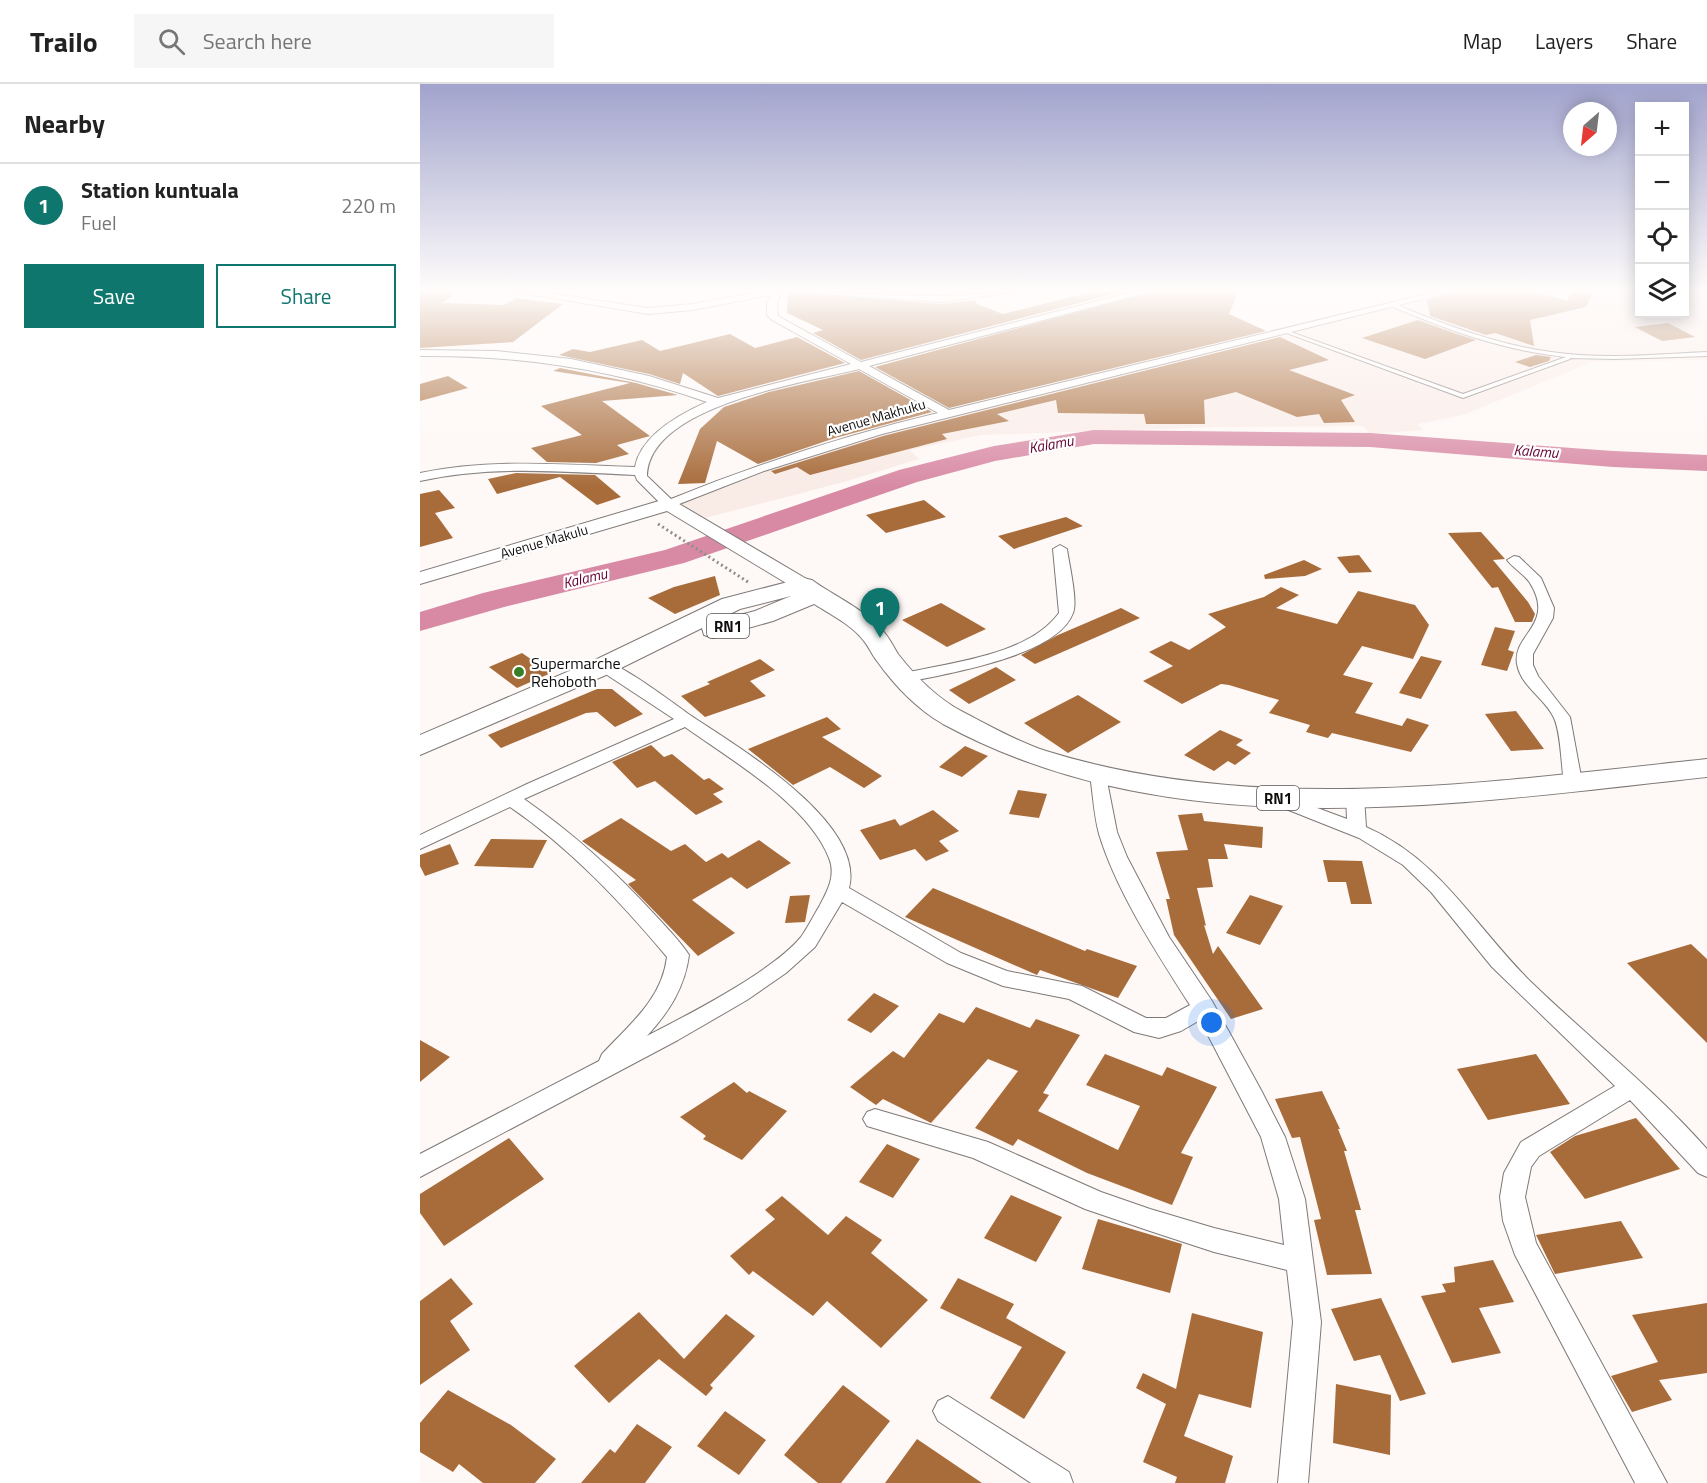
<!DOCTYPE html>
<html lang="en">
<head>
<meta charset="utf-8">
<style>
	body { margin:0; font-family:"Titillium Web",sans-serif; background:#f6f6f6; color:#222 }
	.controls { position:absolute; right:18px; top:18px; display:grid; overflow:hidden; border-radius:0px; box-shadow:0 3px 15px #0003 }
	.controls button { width:54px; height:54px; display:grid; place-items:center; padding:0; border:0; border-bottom:2px solid #e0e0e0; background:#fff; color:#222; font:30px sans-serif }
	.compass { position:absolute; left:1143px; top:18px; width:54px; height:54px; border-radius:50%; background:#fff; box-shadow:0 3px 15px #0003; rotate:208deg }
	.you { position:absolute; left:792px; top:939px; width:21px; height:21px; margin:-15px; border:4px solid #fff; border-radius:50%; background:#1a73e8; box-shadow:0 0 0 9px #1a73e833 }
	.badge { display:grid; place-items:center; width:39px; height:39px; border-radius:50%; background:#0f766e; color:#fff; font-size:20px; font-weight:700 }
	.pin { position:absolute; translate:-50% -50px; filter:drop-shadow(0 2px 3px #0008) }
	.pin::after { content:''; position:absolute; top:32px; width:21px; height:18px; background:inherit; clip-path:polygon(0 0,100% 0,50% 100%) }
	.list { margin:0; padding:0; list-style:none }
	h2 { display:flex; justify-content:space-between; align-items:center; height:78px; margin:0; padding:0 24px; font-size:26px }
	h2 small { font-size:20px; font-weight:400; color:#767676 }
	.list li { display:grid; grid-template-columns:39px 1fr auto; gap:18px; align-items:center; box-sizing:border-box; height:84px; padding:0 24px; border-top:2px solid #e0e0e0 }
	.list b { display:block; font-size:22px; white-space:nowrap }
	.list p { margin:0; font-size:20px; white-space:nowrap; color:#767676 }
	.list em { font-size:20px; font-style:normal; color:#767676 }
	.actions { display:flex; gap:12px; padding:18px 24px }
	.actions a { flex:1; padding:14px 0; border:2px solid #0f766e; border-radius:0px; text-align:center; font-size:21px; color:#0f766e }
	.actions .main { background:#0f766e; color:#fff }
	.icon { flex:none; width:33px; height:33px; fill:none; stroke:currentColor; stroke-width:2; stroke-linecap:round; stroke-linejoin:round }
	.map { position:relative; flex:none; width:1287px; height:1399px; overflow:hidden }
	header { display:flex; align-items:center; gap:36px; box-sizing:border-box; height:84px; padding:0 30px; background:#fff; border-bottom:2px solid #e0e0e0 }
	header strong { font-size:28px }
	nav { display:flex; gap:33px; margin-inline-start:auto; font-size:21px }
	.search { width:420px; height:54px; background:#f6f6f6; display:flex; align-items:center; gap:15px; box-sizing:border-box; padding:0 21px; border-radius:0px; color:#767676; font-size:22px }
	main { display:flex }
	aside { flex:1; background:#fff }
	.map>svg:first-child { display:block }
</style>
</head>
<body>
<header>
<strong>Trailo</strong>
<div class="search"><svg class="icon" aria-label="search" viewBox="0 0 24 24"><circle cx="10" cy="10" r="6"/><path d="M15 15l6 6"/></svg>Search here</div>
<nav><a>Map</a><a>Layers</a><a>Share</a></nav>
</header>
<main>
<aside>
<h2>Nearby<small></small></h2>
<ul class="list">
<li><span class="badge">1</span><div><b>Station kuntuala</b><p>Fuel</p></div><em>220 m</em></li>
</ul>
<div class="actions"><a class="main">Save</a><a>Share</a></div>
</aside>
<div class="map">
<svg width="1287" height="1399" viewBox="0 0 1287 1399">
	<rect width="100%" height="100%" fill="#fef8f6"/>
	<path fill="#f9ebe6" d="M1028,208H1219L1220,230H1264L1265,208H1287V276L1173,278L1043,331L998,340L1003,346L950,350L943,342L799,343L561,351L490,366L499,375L424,398L281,435L252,417L442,353Z"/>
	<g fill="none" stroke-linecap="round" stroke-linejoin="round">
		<path fill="#d88aa4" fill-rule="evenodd" d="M674,346L950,349L1193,367L1287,371V387L1193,383L950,363L674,360L575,377L497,398L264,479L84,523L0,547V528L63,509L245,466L479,386L574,362Z"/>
	</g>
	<path fill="#a86c3b" d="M0,208H37L22,219L84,221L96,214L143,220L93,258L0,264Z
		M368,208L522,220L555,216L557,220L583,230L671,208H701L441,276L393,249L403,246L367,229Z
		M731,208H818L809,230L846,247L529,324L455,283Z
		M1033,208H1114L1147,217L1152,208H1173L1166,223L1110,236L1114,262L1075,249L1066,251L1010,232L1007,216Z
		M998,236L1034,249L1056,256L1005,275L942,254Z
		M1248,239L1275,253L1242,257L1215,243Z
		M310,250L335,264L377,253L425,279L298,312L263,289L260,300L229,290L139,271L153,265L170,268L222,256L240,267Z
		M860,253L909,276L869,286L935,311L921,316L935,338L904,339L899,330L877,333L816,308L784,316L785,340H726L724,330L638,329L636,316L577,330L589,337L522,350L527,355L390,391L377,383L355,390L351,387L463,352Z
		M1116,271L1131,273L1129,277L1110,283L1095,278Z
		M140,284L216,299L258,311L182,317L230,352L197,361L209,370L176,379L127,378L111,364L162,351L121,322L210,299L133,287Z
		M439,287L512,328L415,354L338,380L297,357L285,399L258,400L280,345L304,323L349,308Z
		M28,292L48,304L0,317V300Z
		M96,389L175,391L201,413L177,421L140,393L77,410L68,395Z
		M19,406L35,424L15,429L33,454L0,463V410Z
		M504,416L526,433L466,449L446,431Z
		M646,433L663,442L594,465L578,452Z
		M1061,448L1085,475L1073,476L1108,518L1115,530L1112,538H1095L1078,503L1072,504L1028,449Z
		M939,471L952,488L929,489L917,473Z
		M884,476L902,485L885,492L845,495L844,491Z
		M295,492L300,511L255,530L228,514L254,503Z
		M861,503L879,511L856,524L917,540L938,507L995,521L1009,541L993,575L942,562L923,591L953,599L935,629L982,642L987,634L1009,641L991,668L912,649L908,654L886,648L890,641L849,629L859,616L809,601L801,600L762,620L723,597L753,582L729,568L751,557L769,566L806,543L788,530L844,513Z
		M521,519L566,545L527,563L482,536Z
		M701,524L720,534L615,580L601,571L638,551Z
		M1075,543L1095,547L1088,566L1094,568L1087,587L1061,581Z
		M102,569L131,589L97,604L69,583Z
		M1001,572L1022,577L1001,615L979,609Z
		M340,575L355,586L330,597L346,612L285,633L261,612L290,600L287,598Z
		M576,583L596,596L549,620L529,606Z
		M177,605H192L223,630L195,643L177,628L166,629L81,664L68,651Z
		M658,611L701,638L648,669L604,639Z
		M1096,627L1124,665L1091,667L1065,630Z
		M407,633L421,645L402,653L462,692L444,704L410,683L373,701L328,665Z
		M800,646L823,656L816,661L831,669L815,681L808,677L794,687L764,671Z
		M231,661L244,673L252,670L284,696L289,694L304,705L293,710L303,718L276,731L235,697L217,704L192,678Z
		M545,662L568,672L542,693L519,683Z
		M598,706L627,710L619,734L589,730Z
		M513,726L539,747L519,757L529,767L506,777L495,765L460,776L440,746L475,735L480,742Z
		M782,729L784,737L843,743L842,764L804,760L808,775H788L793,803L777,804L786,842L784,841L793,870L798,862L843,925L811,935L754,851L746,815H750L736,768L768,766L758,731Z
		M201,734L251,767L265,760L286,778L302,769L308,774L339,756L371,779L327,805L311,793L272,816L315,849L278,872L208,800L216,796L162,757Z
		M71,755L127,756L113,784L54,782Z
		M30,760L39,780L5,792L0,782V771Z
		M903,776L942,777L952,820H931L926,798H908Z
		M513,804L665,867L667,865L717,882L698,914L620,886L617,891L485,833Z
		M390,811L385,838L365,839L370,812Z
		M830,811L863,822L840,861L806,849Z
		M1271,860L1287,875V959L1207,879Z
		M454,909L479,922L451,949L427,936Z
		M556,923L610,944L616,935L660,951L623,1009L629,1011L618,1027L698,1066L720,1022L666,1001L685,970L742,992L747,983L797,1003L761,1069L773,1073L752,1121L667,1089L598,1055L593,1062L555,1044L598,987L568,975L511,1039L463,1015L456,1021L430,1003L473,967L484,974L519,929L544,939Z
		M0,956L30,973L0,998Z
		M1116,970L1150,1020L1068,1036L1037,985Z
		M314,998L327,1009L329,1007L367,1027L322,1076L283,1055L286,1052L260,1033Z
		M902,1007L920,1045H918L927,1067H924L941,1126H935L952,1190L907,1191L894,1136L901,1135L880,1053L872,1054L855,1015Z
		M1216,1034L1260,1085L1165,1115L1130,1068L1155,1052Z
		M89,1054L124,1095L24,1162L0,1129V1110Z
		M467,1060L500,1075L473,1114L439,1098Z
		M591,1111L642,1133L616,1178L564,1154Z
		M362,1112L408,1151L426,1132L462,1156L451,1169L508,1216L461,1264L407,1217L393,1232L333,1187L329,1191L310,1172L355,1135L345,1126Z
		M678,1135L762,1160L750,1209L662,1185Z
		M1201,1137L1223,1174L1135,1190L1116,1151Z
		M1073,1176L1094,1218L1059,1224L1081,1269L1032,1279L1001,1212L1026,1208L1022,1200L1035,1198L1034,1183Z
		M31,1194L53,1220L30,1237L50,1266L0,1301V1217Z
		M538,1194L594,1220L586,1234L646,1268L604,1335L570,1314L602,1263L520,1224Z
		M961,1214L990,1276L1006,1310L980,1317L960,1271L934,1277L911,1225Z
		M1287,1219V1289L1239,1296L1252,1316L1212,1328L1191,1292L1238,1278L1212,1231Z
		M219,1228L264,1275L306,1230L335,1252L290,1301L293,1304L286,1312L239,1275L189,1319L154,1282Z
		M772,1229L843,1248L831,1324L779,1310L764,1352L813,1372L805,1399H755L757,1393L723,1378L746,1320L716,1304L723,1289L756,1305Z
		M916,1300L971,1311L970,1371L913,1359Z
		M423,1301L470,1337L421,1399H398L364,1371Z
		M28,1306L91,1341L136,1375L115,1399H63L39,1380L33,1388L0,1368V1339Z
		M305,1327L346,1356L319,1391L277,1362Z
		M217,1340L252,1363L225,1399H161L190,1365L195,1369Z
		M497,1355L562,1399H465Z"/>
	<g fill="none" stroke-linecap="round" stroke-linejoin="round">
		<defs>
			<path id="service" d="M971,220H975C1034,245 1095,267 1159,271C1202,274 1244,270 1287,268V272L1195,275L1150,274V275L1043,314L864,248L868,247L1043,310L1146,273C1085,267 1027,246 971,222Z"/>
			<path id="minor" d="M96,208H122L228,224L273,220L337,208H362L357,218L358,232L441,278L712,208H729L449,282L529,326L1014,208H1031L462,350L344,387L249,424L244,423L217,396L215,391C142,388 72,381 0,397V389C72,374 143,381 215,383C221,351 260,330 287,318C193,285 99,271 0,272V266L76,267L151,275L229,292L298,314L431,280L352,236L347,231V218L351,211L273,226L228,230ZM439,285L518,329C426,351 338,380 251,415L227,392C229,321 384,299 439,285Z
				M374,208L522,212L593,208L522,218Z
				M640,461L647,465C649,480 658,517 653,529C637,573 524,590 483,599L477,597L475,594L477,591C527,578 607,573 639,529L633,465Z
				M1094,472L1099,473L1121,494L1134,524L1133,534L1113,570V581L1118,592L1150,633L1162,698L1159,702H1147L1144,698C1141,680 1141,649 1134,634C1125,614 1101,603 1097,580C1092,550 1136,541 1110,499C1104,490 1093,484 1087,476Z
				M184,577C206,583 249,616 270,631C316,662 446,738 429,804L541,869L587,887L662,902L726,934H746L770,921C737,869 697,809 679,750C674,732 673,710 670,691L679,686L685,687L697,748L707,773L749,853L792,917L841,1006L865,1053L885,1115L901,1238L888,1399H858L873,1238L867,1186L794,1168L730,1147L665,1125L553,1074L447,1042L443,1035L447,1028L455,1025L568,1058L681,1108L730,1125L794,1144L864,1161L859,1115L841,1053L780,936L761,947L739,954L714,948L649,915L583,902L527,879L422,818L395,863L366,889L327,916L258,956L0,1093V1070L179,977L182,970C210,940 242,915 247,873C200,817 150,764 90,723L0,765V751L107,700L254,635L178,585L176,582L178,579ZM265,643C311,676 388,720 409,774C416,791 408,806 400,821C394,831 388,843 381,853C352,888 269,930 227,952C249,928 265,903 269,871C260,857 247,844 236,832C196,788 153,749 104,715Z
				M935,707L944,713L946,743C1021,776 1055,843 1111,898C1169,954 1233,1004 1287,1065V1093L1278,1089L1210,1016L1119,1072L1111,1083L1105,1113L1116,1159L1247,1399H1215L1095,1171L1083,1137L1080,1113L1084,1089L1101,1058L1195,1002L1072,883L1011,808L983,781L939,754L851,719L848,715L857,709L927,735L926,713Z
				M528,1312L649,1388L653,1399H611L518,1337L513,1327L518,1317Z"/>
			<path id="secondary" d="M249,414L390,497L393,501L390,505H376L247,427L0,500V488Z"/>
			<path id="trunk" d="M383,494L392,496C414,512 444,525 462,546C469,553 473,562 478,570C495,592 518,615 543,628C568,641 598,658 626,667C839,733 1069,698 1287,675V693C1036,720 755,766 523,640C497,625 474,601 457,577C452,571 449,563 444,557C432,541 410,530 394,520L353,537L293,554L284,551L282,544L193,588L0,671V651L175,576L302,515ZM371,512L335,527L294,538L320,525Z"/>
		</defs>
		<use href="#service" stroke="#7e7977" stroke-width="2"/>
		<use href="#minor" stroke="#7e7977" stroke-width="2"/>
		<use href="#secondary" stroke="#7e7977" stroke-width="2"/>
		<use href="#trunk" stroke="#7e7977" stroke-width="2"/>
		<path stroke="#928d8c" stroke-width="3" stroke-dasharray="2 3" stroke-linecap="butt" d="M238,440L328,498"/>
		<use href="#service" fill="#fff" fill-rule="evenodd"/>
		<use href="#minor" fill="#fff" fill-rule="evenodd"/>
		<use href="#secondary" fill="#fff" fill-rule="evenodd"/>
		<use href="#trunk" fill="#fff" fill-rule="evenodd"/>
	</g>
	<linearGradient id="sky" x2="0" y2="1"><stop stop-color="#a1a3cd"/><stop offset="0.51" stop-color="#fffcfb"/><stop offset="1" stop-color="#fffcfb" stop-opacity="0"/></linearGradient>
	<rect width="1287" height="404" fill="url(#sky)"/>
	<circle fill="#388026" stroke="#fff" stroke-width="2" cx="99" cy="588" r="6"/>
	<g text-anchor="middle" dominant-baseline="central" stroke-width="4.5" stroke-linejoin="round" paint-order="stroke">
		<g font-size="14" fill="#0f0d0c" stroke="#fff">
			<text transform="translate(456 333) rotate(-16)">Avenue Makhuku</text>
			<text transform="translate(124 457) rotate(-16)">Avenue Makulu</text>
		</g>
		<g font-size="15" font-style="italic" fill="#640334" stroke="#fff">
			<text transform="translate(631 360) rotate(-10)">Kalamu</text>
			<text transform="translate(1116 367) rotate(4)">Kalamu</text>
			<text transform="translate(165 494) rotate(-13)">Kalamu</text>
		</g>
		<g fill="#fff" stroke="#575655" stroke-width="1.5">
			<rect x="287" y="530" width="42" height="24" rx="4.5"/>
			<rect x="837" y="702" width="42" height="24" rx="4.5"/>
		</g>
		<g font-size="15" font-weight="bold" fill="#0f0d0c">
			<text x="308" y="542">RN1</text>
			<text x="858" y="714">RN1</text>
		</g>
		<g font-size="16" fill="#0f0d0c" stroke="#fff" text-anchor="start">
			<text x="111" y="579">Supermarche<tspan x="111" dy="18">Rehoboth</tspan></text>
		</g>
	</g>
</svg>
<div class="controls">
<button>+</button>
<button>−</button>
<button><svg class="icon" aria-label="locate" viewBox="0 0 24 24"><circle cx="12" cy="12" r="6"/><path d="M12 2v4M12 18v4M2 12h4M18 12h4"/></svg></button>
<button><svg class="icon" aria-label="layers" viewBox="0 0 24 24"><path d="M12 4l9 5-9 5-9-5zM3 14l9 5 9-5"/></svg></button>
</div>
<svg class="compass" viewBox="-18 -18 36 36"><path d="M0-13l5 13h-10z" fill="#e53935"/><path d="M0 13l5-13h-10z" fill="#767676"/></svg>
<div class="you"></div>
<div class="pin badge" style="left:460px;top:554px">1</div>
</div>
</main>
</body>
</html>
